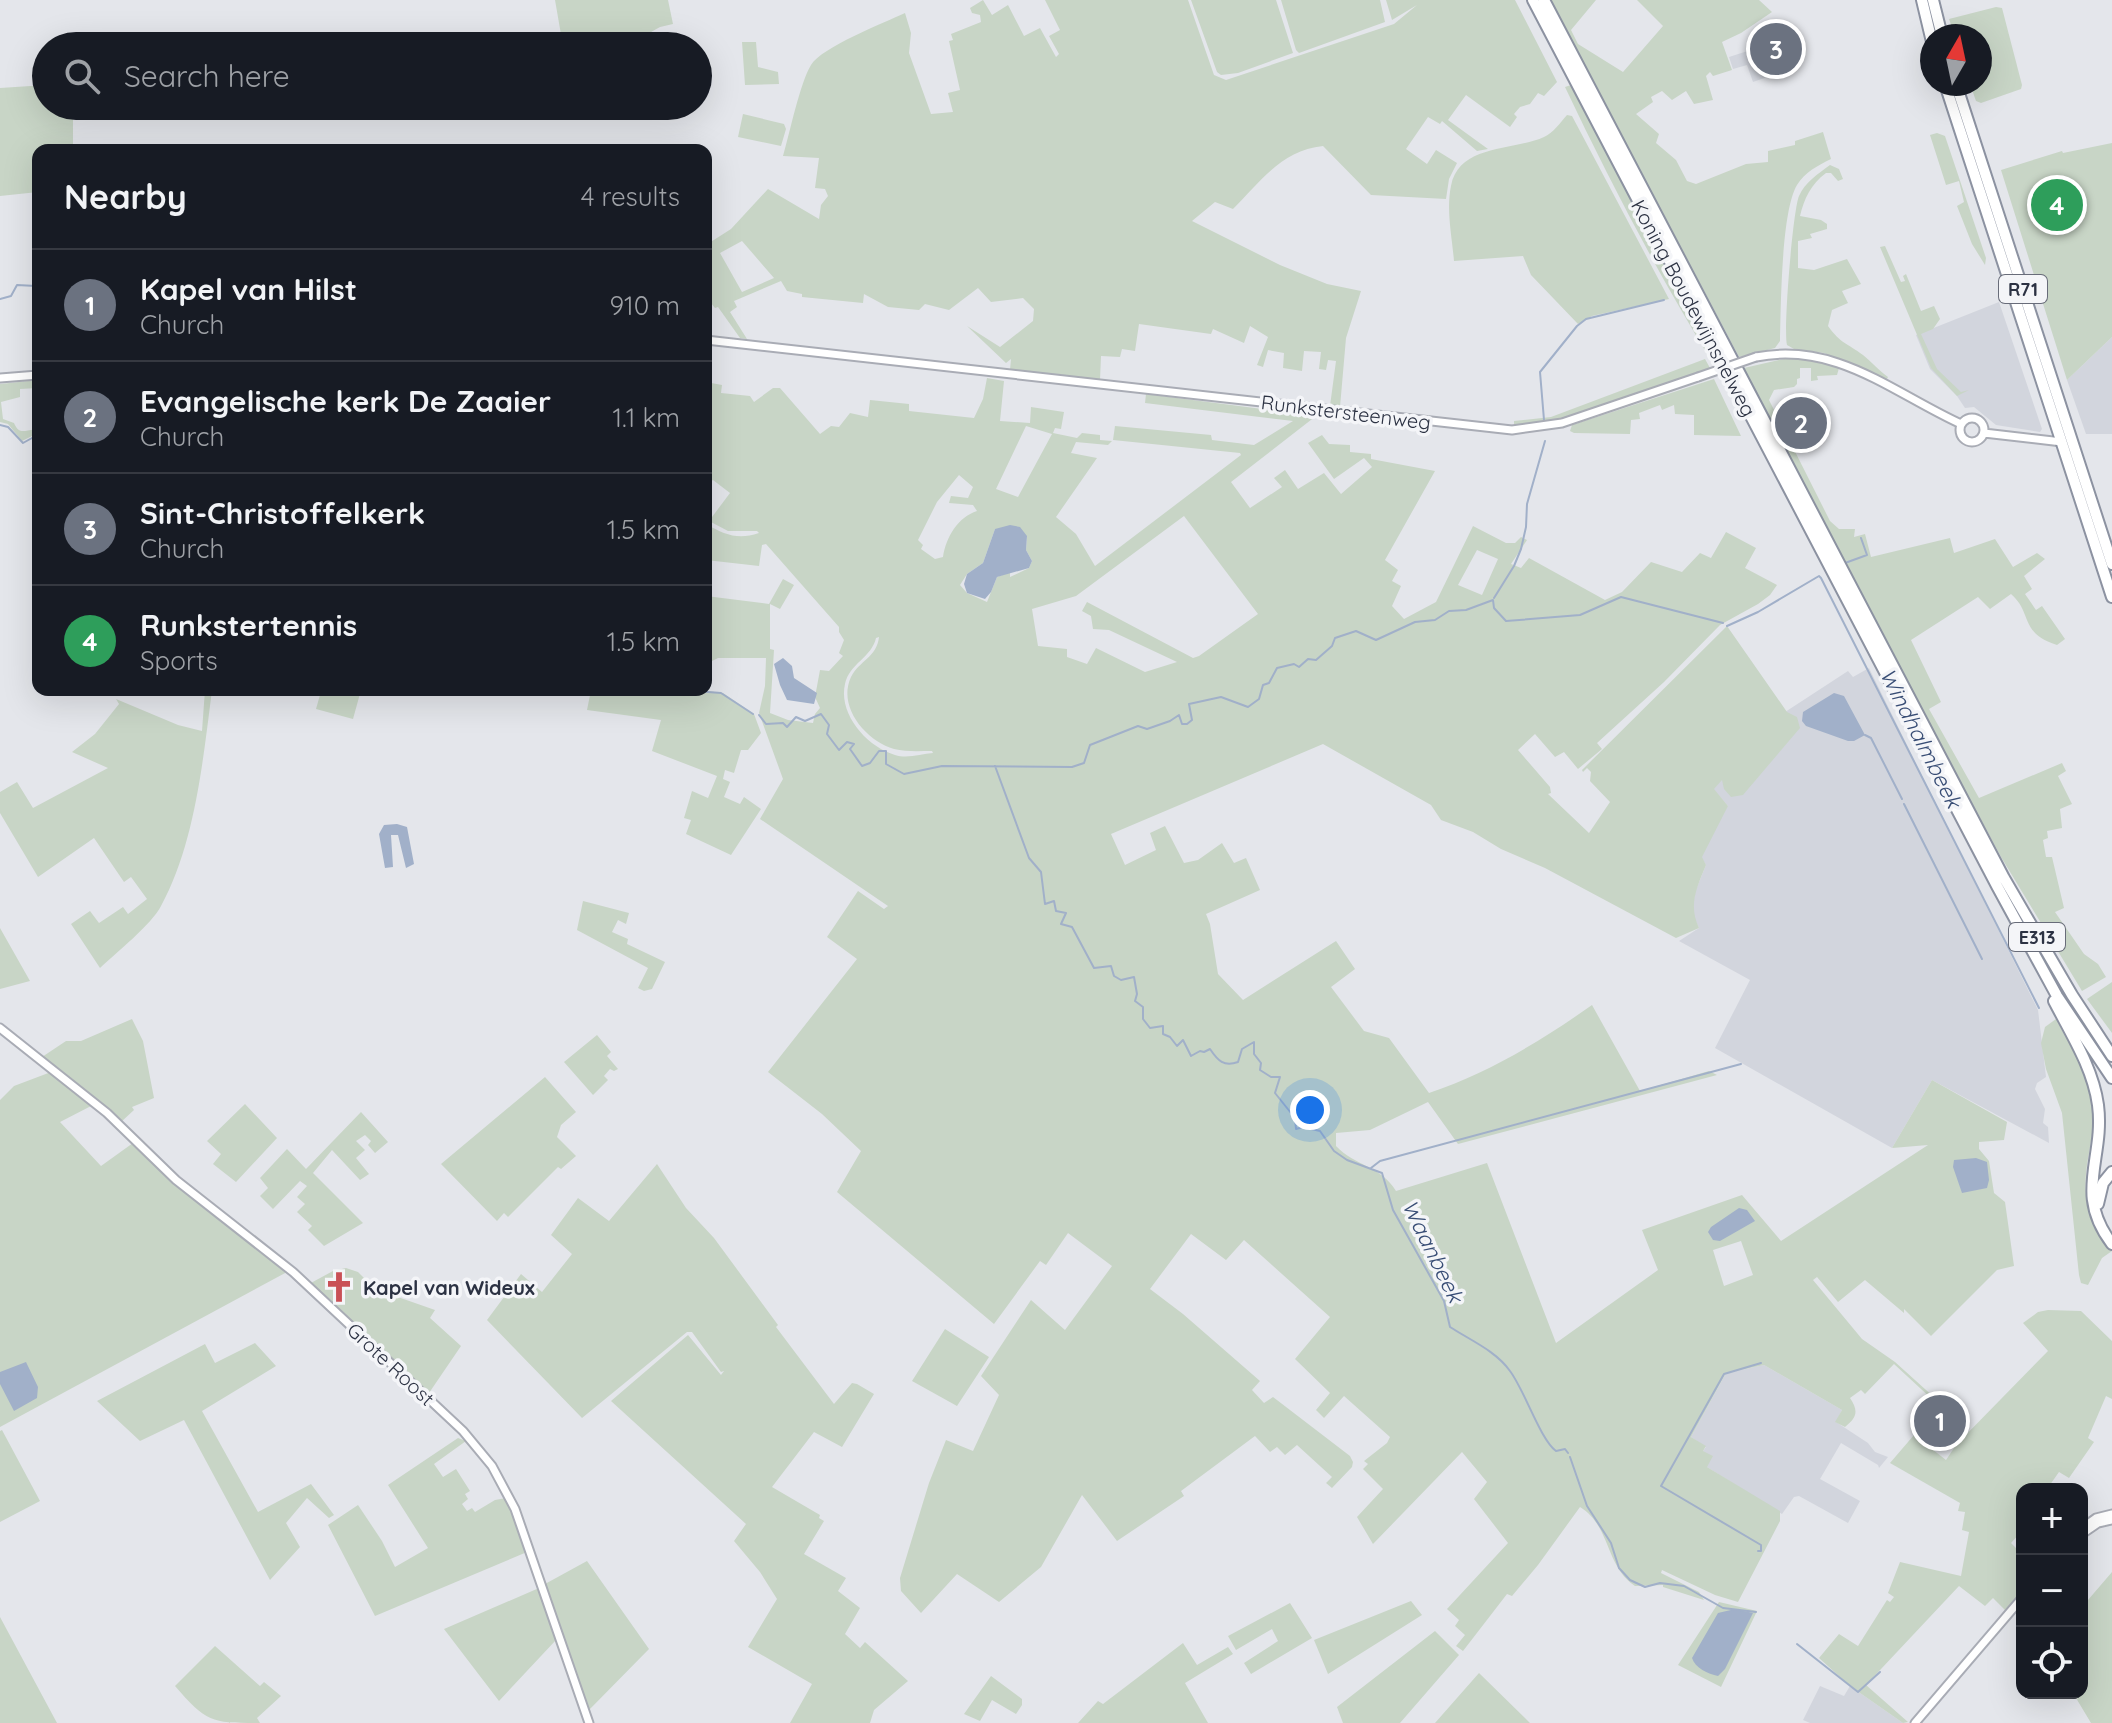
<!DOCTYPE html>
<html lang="en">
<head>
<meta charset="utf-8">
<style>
	body { margin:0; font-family:Quicksand,sans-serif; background:#20242c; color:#f1f3f6 }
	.controls { position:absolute; right:24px; bottom:24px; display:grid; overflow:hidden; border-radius:16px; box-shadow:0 8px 32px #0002 }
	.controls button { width:72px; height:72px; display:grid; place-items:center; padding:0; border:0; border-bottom:2px solid #363941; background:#171b24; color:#f1f3f6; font:40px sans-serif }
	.compass { position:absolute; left:1920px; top:24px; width:72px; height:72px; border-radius:50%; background:#171b24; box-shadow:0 8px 32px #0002; rotate:9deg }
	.you { position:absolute; left:1310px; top:1110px; width:28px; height:28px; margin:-20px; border:6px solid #fff; border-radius:50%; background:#1a73e8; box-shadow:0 0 0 12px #1a73e833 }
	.badge { display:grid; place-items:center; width:52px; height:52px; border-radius:50%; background:#d93025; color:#fff; font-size:26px; font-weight:700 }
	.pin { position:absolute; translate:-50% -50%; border:4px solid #fff; box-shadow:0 2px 8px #0006 }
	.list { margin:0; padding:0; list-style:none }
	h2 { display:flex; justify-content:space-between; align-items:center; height:104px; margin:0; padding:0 32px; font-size:34px }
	h2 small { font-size:26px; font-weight:400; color:#9ea1a6 }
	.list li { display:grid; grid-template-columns:52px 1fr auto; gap:24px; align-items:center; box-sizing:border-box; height:112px; padding:0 32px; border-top:2px solid #363941 }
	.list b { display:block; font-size:30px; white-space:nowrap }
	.list p { margin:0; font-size:26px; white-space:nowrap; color:#9ea1a6 }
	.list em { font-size:26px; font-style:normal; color:#9ea1a6 }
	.icon { flex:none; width:44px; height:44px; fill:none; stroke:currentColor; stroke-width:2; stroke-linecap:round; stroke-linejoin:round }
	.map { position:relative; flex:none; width:2112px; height:1723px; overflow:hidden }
	.search { position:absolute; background:#171b24; box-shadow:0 8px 32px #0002; left:32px; top:32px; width:680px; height:88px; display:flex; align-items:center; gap:20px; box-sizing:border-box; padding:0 28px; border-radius:44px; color:#9ea1a6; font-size:30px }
	.panel { position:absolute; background:#171b24; box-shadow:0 8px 32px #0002; left:32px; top:144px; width:680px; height:552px; border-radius:16px }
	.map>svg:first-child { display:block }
</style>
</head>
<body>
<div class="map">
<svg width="2112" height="1723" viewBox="0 0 2112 1723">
	<rect width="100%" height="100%" fill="#e4e6eb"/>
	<path fill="#d2d5dd" d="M1763,46L1773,75L1753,82L1747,65L1733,69L1729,57Z
		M1999,302L2042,429L2040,432L1996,425L1974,407L1965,408L1957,396L1930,369L1916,335Z
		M2112,337V434H2086L2067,380Z
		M1869,668L2038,1010L2046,1077L2037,1083L2035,1089L2045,1109L2043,1123L2048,1127L2049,1143L1932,1080L1892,1148L1715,1048L1750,980L1679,941L1699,928L1693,916V906L1695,892L1706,865L1684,829L1728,806L1713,789L1779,716L1848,671L1853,677Z
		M1764,1365L1842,1410L1836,1422L1868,1443L1875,1452L1888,1457L1879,1468L1878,1465L1841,1443L1820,1479L1860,1501L1848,1523L1799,1496L1794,1497L1782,1514L1707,1467L1703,1451L1706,1447L1691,1437L1726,1373Z
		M1820,1686L1844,1696L1850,1686L1903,1723H1810L1803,1720Z"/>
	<path fill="#c8d5c6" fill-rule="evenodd" d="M555,0H668L673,24L660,27L626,46H563Z
		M983,0L992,15L1008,5L1024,36L1040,28L1056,57L1059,54L1049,36L1060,30L1045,0H1188L1214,75L1226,80L1394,24L1417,5L1392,20L1386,0H1515L1557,82L1544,96L1538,93L1530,104L1520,107L1514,114L1517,117L1510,127L1466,95L1448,120L1488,149L1477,151L1442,121L1440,124L1428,117L1406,149L1427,164L1436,150L1457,163L1449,179L1446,199L1371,195L1323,146C1282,150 1260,182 1233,209L1215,202L1192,221L1280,265L1327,284L1361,291L1346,338L1340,407L1330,406L1336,361L1328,360L1326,370L1319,369L1321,352L1304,351L1302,371L1283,368L1284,353L1268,350L1263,367L1257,365L1268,337L1250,326L1244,343L1213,329L1211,334L1139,324L1135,351L1122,349L1120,357L1101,356L1100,380L1010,370L1011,359L1006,363L967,326L1000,347L1033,321L1034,309L1023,298L991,302L978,288L949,310L925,304L919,310L888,307L864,294L863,303L802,297V294L787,291L781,281L734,301L737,307L730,312L747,339L740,338L718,307L715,308L706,297V245L731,229L768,189L819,219L821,205L828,196L825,189L815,188L819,158L783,156C790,132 800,83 811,65C822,47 884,23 905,13L911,33L909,53L931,114L953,112L948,93L960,90L949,41L953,40L951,34L981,22L980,15L972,13L970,8ZM742,241L774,278L742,292L720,253Z
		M1191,0H1276L1293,53L1238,73L1221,75L1217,72Z
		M1281,0H1380L1385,22L1299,53L1296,50Z
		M1550,0H1596L1571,30L1578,44L1623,72L1663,26L1637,0H1759L1772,12L1741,33L1722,42L1732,70L1713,76L1710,72L1706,76L1713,100L1694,104L1686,91L1672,100L1662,91L1651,97L1653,102L1636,114L1659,134L1656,143L1676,160L1687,181L1696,184L1746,164L1768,162V151L1795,145V141L1823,132L1831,159C1817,166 1805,172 1797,185C1781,212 1781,307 1780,341L1775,348L1739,357Z
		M1996,7L2002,8L2022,85L2021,89L1981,103L1976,101L1970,84H1980V36H1955L1949,19Z
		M742,42H756L758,67L778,72L779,84L745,85Z
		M46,85V106H73V150H38V192L0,196V88Z
		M1571,85L1717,363L1714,365C1659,276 1610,182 1565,87Z
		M743,114L784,124L786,129L781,146L738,137Z
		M1567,115L1572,116L1669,299L1592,316L1578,324L1531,275L1523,256L1454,261C1452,237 1446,210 1451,186C1459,144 1513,151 1544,137C1553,133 1560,123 1567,115Z
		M1937,133L1945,136L1986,258L1985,265L1972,244L1957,206L1964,202L1959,181L1946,185L1930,135Z
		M2112,143V337L2067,380L2001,170L2062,151L2063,153Z
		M1830,165L1839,169L1843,179L1838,181L1831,173H1826C1811,184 1804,199 1800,216L1821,220L1827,224V229L1810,234L1812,238L1798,241V268L1814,270L1847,259L1861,284L1842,291L1848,303L1832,310L1828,326C1841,344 1847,343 1863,355C1872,362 1878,370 1888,377L1886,381L1824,353L1794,349L1787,345C1783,330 1793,210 1799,196C1805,182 1818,174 1830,165Z
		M1885,246L1901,282L1905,281L1903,276L1906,274L1921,311L1934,306L1940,319L1933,329L1921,334L1937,369L1961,392L1969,390L1957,396L1931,368L1880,247Z
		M1788,358L1823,362L1839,368L1837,375L1817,376L1818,380L1811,381V368H1800V378L1797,379V384L1794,387L1774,390L1769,400L1830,521L1839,529H1855L1854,537L1865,534L1871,557L1950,538L1954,553L1995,539L2013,567L2037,553L2045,559L2024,576L2032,589L2025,594L2036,610L2042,606L2065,639L2057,645C2019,633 2033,613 2011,594L1990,609L1978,597L1911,640L1941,702L1929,709L1979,798L2062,763L2066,771L2058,776L2072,804L2060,809L2062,828L2047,831L2048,838L2043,840L2046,857H2052L2064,908L2055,912L2084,954L2098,964L2106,977L2082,991L2001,857L1966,792L1744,368Z
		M1705,359L1710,368L1558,421L1514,426V421L1551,417Z
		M987,378L1004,381L1000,421L1030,423L1031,407L1064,412L1061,429L1055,428L1053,433L1077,438L1082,433L1100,435V440L1112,441L1108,445L1076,442L1071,453L1097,458L1056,517L1076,534L1095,566L1241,455L1240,453L1113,440L1115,426L1211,435L1212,440L1254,445L1293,421L1145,403L1146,394L1316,416L1231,482L1250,508L1282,487L1274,478L1285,470L1298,489L1324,473L1341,494L1372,467L1364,458L1334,479L1308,443L1322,435L1329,444L1350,445V452L1371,454V459L1435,471L1385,560L1398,570L1392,581L1401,586L1392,606L1404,619L1436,602L1473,526L1506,543H1515L1521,537L1527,540L1511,564L1521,568L1529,558L1605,600L1622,592L1651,562L1682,572L1700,553L1711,558L1726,532L1756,548L1745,568L1777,585L1770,595L1758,604L1720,625L1664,682L1597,743L1602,749L1578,769L1564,752L1555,757L1535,734L1518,750L1550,787L1551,793L1548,794L1589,833L1610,802L1590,781L1591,772L1587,768L1583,772L1582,770L1727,626L1787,712L1797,717L1800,728L1743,795L1731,797L1724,789L1722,780L1714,789L1728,806L1702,857L1706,865C1697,887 1688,905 1699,928L1676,938L1545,868L1501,849L1473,832L1441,820L1431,805L1323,744L1111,834L1125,865L1156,850L1150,833L1165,826L1184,863L1198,860L1222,843L1234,863L1246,858L1260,890L1206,914L1210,924L1218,974L1243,1000L1336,941L1355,969L1331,987L1364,1031L1389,1038L1429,1093C1488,1073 1541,1041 1592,1005L1640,1091L1709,1071L1717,1075L1458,1144L1428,1102L1370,1130L1336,1133V1146C1355,1166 1381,1166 1396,1191L1487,1163L1556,1343L1658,1270L1642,1230L1742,1195L1781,1241L1928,1145L1892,1148L1932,1080L2007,1122L2004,1140L1979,1142V1149L1989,1161L1994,1193L2005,1202L2014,1266L1997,1270L1931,1336L1904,1309V1313L1865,1280L1838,1302L1817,1277L1813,1280L1862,1339L1895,1362L1936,1399L1934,1401L1894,1364L1865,1394L1861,1390L1850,1398C1858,1410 1858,1417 1845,1427L1835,1422L1842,1410L1764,1365L1726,1373L1691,1437L1706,1446L1703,1451L1713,1456L1707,1467L1780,1511V1521L1738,1602L1715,1595L1662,1570L1661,1573L1699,1592L1704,1600L1663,1587V1585L1635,1586C1605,1566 1611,1526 1580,1507L1538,1565L1512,1596L1507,1594L1463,1651L1456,1646L1465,1635L1455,1626L1459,1620L1447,1609L1508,1543L1474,1499L1487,1482L1462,1452L1373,1544L1357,1517L1383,1489L1363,1469L1368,1464L1364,1461L1387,1443L1390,1437L1344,1396L1324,1418L1316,1410L1330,1393L1295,1359L1330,1317L1244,1240L1226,1260L1191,1234L1150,1289L1183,1314L1260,1381L1252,1390L1264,1403L1273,1397L1350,1456L1353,1462L1352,1467L1332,1488L1326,1483L1332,1477L1297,1445L1285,1455L1277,1447L1270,1452L1255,1436L1181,1491L1184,1496L1117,1541L1082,1495L1041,1567L999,1602L957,1574L921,1613L901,1591L900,1578L929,1483L946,1440L973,1451L999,1395L981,1376L1031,1300L1065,1330L1112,1266L1068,1233L1046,1265L1040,1261L994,1324L837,1192L861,1151L822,1114L768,1072L857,959L827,937L858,891L884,909L888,906L760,819L783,779L759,713L765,686L766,658H718L706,664V596L769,604L783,579L794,585L780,609L770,604V649L774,650L770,713L788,720L813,723L815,714L820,708L815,697L820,670L829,671L843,656L839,653L844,640L839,632V627L766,544L762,545L759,566L706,560V524C725,535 738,540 759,533L757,531H728L709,521L730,493L713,480L706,485V459L709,456L706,451V382L722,385L721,393L750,396L754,402L773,388H780L820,434L831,426L839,427L850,413L868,417L870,400L909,404V411L974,418L983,399ZM1026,426L1052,434L1018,497L996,489ZM959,475L973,487L968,498L951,496L949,503L973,505L977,511C958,517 946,537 943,557L935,559L921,549L923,545L918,540L937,502ZM1184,516L1258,614L1199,656L1193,658L1087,602L1082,611L1091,616L1093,629L1109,630L1177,662L1145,672L1096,648L1087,664L1067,657V649L1038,646L1032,609L1076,596ZM995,529L1027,536L1026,550L1032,561L1029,568L1010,577V572L997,577L987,602L967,593L960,585L967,574L983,563ZM1477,550L1498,559L1482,595L1458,585ZM879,637C877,657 859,661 851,677C837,707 866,741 894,749C906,752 919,751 932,751L933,753C921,754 907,759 895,755C867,747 838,714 845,684C849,664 872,657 876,638ZM1741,1241L1753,1275L1724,1286L1713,1250Z
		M1714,379L1741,436L1694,435V415L1675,414L1674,405L1662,410L1660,405L1639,413L1640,419L1631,420L1630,434L1574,433L1570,431L1572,425Z
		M38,380V388L20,389V397L1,402L3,419L14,423C20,437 26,428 38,430V437L32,436L22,441L8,424L0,422V384Z
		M205,690H212C203,760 195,844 161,906C152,924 116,953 100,968L71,924L90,911L99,923L123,907L128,914L147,899L131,877L124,882L94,838L38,877L0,813V792L17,782L33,808L108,768L72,752L95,734L119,704L116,699L178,725L202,731Z
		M309,690H361L353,719L316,709L320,695Z
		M591,690H697L723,693L754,714L761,733L748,750H741L734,773L725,770L723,779L730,782L724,797L740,804L744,797L761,809L731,855L686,834L691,820L684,818L692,791L708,798L717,776L652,751L661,720L587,710Z
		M583,901L629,913L626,924L618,920L612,932L628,939L627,944L665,962L652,989L644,991L638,988L648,968L577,930Z
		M0,928L30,981L0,989Z
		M2112,982V1033L2087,999Z
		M132,1019L143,1041L154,1098L132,1107L134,1110L121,1122L42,1057L66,1041H81Z
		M2056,1019C2069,1044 2086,1069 2092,1097C2096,1115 2092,1135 2089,1153C2081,1194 2086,1218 2112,1251L2102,1258L2088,1285L2081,1283L2079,1275L2062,1113L2046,1069L2041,1043L2045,1027Z
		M597,1035L611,1052L607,1056L618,1069L614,1071L610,1069L604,1076L608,1080L593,1095L564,1062Z
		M51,1072L93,1105L60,1122L101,1166L133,1143L190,1195L287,1272L0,1427V1100L14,1086Z
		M545,1077L576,1112L561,1125L557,1137L576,1156L561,1169L558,1167L508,1217L504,1213L497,1221L441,1164Z
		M245,1104L277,1138L236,1182L213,1164L221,1154L207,1141Z
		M361,1112L388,1142L375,1153L368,1145L371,1141L365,1135L356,1141L365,1150L356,1158L369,1174L360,1180L332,1150L313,1173L363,1223L324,1246L308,1230L312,1226L297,1212L305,1204L297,1197L307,1186L300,1181L273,1209L260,1196L268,1188L260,1178L287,1149L306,1169Z
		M657,1164L686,1208L714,1238L778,1325L776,1327L834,1404L852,1383L857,1384L874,1394L842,1447L814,1432L772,1487L820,1515L819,1518L824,1521L804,1554L846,1578L838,1591L860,1608L845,1634L860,1648L865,1642L908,1681L874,1710L870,1723H790L812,1684L748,1647L777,1599L760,1572L734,1541L746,1524L611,1401L688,1335L721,1375L724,1371L721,1372L692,1332H687L582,1418L487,1320L521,1274L542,1292L572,1254L551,1235L578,1198L609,1221Z
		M346,1268L358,1272L375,1289L435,1310L430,1318L461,1346L429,1393L309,1284L333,1271Z
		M2048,1310L2081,1311L2112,1341V1399L2106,1396L2088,1438L2094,1442L2069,1478L2059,1472L2047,1489H2022V1531L2011,1543L2022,1554V1591L2005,1610L1993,1598L1985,1606L1959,1586L1866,1685L1908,1722L1903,1723L1850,1686L1819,1658L1839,1634L1858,1646L1887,1600L1890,1602L1894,1597L1888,1593L1900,1562L1961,1576L1969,1532L1962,1530L1965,1512L1958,1511L1960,1503L1890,1463L1914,1435L1946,1460L1956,1445L2048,1351L2023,1323L2038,1312Z
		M945,1329L989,1357L957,1406L912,1381Z
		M255,1343L276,1366L202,1411L258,1512L311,1484L334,1515L329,1518L307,1498L286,1523L300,1547L270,1580L184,1420L140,1441L97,1401L205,1344L215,1363Z
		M2,1430L40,1501L0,1522V1431Z
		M458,1438L466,1441L434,1464L443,1477L456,1469L470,1491L465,1494L468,1499L462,1504L467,1511L472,1508L475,1512L495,1500L506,1498L527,1552L375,1616L328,1525L358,1505L382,1541L395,1567L428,1548L388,1485Z
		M587,1561L649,1649L589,1710L545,1584Z
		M2112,1572V1723H2091L2073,1693H2082V1607Z
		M539,1588L556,1640L499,1701L444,1629Z
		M1411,1601L1422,1615L1328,1674L1314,1640Z
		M1719,1602L1757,1611L1721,1687L1678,1665Z
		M1290,1603L1312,1638L1251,1674L1244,1663L1278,1641L1272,1629L1236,1650L1228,1636Z
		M0,1617L57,1723H0Z
		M1435,1631L1459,1655L1400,1723H1343L1337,1707Z
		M1183,1643L1197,1665L1228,1647L1233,1654L1185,1683L1208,1723H1078L1098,1701L1103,1704Z
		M215,1646L260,1686L264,1682L281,1696L257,1718L260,1723C212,1723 207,1723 175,1686Z
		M1479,1673L1530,1723H1435Z
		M991,1676L1022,1699V1705L1016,1714L992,1700L980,1721L964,1714Z"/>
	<path fill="#a1b0c9" d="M1010,525L1020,527L1027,536L1026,550L1032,561L1029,568L997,577L991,592L985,599L967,593L964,584L967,574L983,563L995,529Z
		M783,658L792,666L794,678L817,693L814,704L787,700L780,685L774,664Z
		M1834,693L1844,696L1865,735L1854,741H1848L1806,726L1802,721L1803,712Z
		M397,824L407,827L414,864L406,868L398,835H391L393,867L385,868L379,834L384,825Z
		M1976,1158L1987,1162L1989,1180L1987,1188L1962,1193L1953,1167L1954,1160Z
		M1739,1208L1747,1210L1755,1221L1720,1241L1713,1240L1708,1232L1711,1227Z
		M26,1362L38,1387L37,1398L14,1411L0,1384V1372Z
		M1735,1609L1753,1613L1725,1669L1718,1676C1708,1674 1695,1668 1692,1658L1718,1613Z"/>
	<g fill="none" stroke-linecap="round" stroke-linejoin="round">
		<path stroke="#a1b0c9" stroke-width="2" d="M0,299L11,296L17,285L36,286L38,284
			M1544,420L1540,372L1577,326L1586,319L1664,300
			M0,425L8,427L23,443L32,438L38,439
			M1845,563L1867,555L1861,538
			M1494,598L1514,566L1521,549L1526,527L1527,504L1545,441
			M1727,626L1758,612L1819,576L1821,578L2039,1008
			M683,690L721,693L753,714
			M759,715L766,724L783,723L787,727L796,717L805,721L821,714L829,725L827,734L839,750L847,742L854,744L850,749L862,766L870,763L879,751H886V764L904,774L942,766L1072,767L1084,763L1090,745L1138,726L1147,729L1170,721L1179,715L1182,724H1187L1192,720L1189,704L1221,697L1248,707L1259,699L1263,685L1269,683L1277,668L1294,664L1299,667L1308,659L1316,660L1332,646L1335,638L1356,631L1376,640L1415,622L1435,620L1449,611L1466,610L1493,600L1494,608L1506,621L1580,615L1621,597L1723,623
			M1865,735L1871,738L1902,799
			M995,766L1029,858L1041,872L1045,904L1054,901L1056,911L1066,913L1061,924L1072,927L1094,968L1111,966L1114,976L1121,980L1134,977L1137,994L1135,1001L1143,1007V1019L1150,1028L1163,1026V1034L1170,1037L1177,1046L1183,1040L1191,1056L1200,1051L1204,1052L1210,1049C1218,1061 1224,1067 1238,1062L1242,1049L1254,1042V1054L1261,1063L1260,1070L1271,1077H1280L1275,1093L1295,1118L1296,1129L1303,1127L1320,1131L1334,1151L1347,1160L1382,1173L1393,1210L1444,1301L1450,1327C1470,1340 1496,1351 1510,1371C1525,1391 1540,1439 1556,1451L1565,1449L1568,1453
			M1904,804L1982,959
			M1371,1168L1380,1161L1741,1064
			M1570,1457L1587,1506L1611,1543L1619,1568L1630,1580L1645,1587L1660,1583L1684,1586L1723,1608L1756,1612
			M1758,1551H1761V1545L1661,1486L1724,1374L1761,1363
			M1797,1644L1858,1692L1880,1672"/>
		<defs>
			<path id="secondary" d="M706,340L1512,430L1562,423L1698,377
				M1756,357C1836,341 1893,393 1961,424
				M0,378L38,375
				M1960 430a12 12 0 1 1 24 0a12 12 0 1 1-24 0Z
				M1984,433L2062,442
				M0,1028L107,1113L176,1180L293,1272L463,1431L492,1466L515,1509L589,1723
				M2082,1528L2096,1518L2112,1514
				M2082,1534L2098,1523L2112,1520
				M1915,1723L2022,1598"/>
			<path id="highway" d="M1533,0L1997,886L2057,996L2112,1078
				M1544,0L2004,878L2072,995L2112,1056
				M1922,0L1932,42
				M1933,0L1942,36
				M1945,84L2112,597
				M1956,84L2112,564
				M2054,1001C2071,1034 2093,1068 2098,1105C2105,1159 2073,1193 2112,1244
				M2098,1204L2103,1183L2112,1172"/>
		</defs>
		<use href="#secondary" stroke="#a9acb5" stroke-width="11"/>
		<use href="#highway" stroke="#8c92a1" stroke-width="14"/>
		<use href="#secondary" stroke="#fff" stroke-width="7"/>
		<use href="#highway" stroke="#fff" stroke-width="10"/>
		<defs>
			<path id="secondary-bridge" d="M1698,377L1756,357"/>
		</defs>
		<use href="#secondary-bridge" stroke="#a9acb5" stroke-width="11" stroke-linecap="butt"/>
		<use href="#secondary-bridge" stroke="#fff" stroke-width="7"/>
	</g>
	<defs>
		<symbol id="church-bare" viewBox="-9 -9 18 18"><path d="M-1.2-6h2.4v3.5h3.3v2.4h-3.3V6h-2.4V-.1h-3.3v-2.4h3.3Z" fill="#c95056" stroke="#f4f5f8" stroke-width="2.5" paint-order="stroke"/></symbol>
	</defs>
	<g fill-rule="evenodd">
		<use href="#church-bare" x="317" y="1265" width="44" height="44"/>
	</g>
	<g text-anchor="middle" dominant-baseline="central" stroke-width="7" stroke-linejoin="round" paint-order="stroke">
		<g fill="#f4f5f8" stroke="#686c79" stroke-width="2">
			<rect x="1999" y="275" width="48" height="28" rx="6"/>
			<rect x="2009" y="923" width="56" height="28" rx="6"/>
		</g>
		<g font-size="18" font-weight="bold" fill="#2c3243">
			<text x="2023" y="289">R71</text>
			<text x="2037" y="937">E313</text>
		</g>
		<g font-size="20" fill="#2c3243" stroke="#f4f5f8">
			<text transform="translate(1694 308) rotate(62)">Koning Boudewijnsnelweg</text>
			<text transform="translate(1346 412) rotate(7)">Runkstersteenweg</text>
			<text transform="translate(391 1364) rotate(43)">Grote Roost</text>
		</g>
		<g font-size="20" font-weight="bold" fill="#2c3243" stroke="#f4f5f8" text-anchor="start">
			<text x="363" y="1287">Kapel van Wideux</text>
		</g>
		<g font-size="22" font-style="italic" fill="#384d75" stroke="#f4f5f8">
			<text transform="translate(1921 738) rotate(63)">Windhalmbeek</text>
			<text transform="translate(1433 1251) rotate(64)">Waanbeek</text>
		</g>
	</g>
</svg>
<div class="controls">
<button>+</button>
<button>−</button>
<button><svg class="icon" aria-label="locate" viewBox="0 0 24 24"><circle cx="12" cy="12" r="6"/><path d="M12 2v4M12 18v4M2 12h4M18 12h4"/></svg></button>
</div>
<svg class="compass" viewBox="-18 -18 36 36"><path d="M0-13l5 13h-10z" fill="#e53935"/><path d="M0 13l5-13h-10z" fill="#9ea1a6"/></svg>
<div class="you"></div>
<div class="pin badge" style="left:1940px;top:1421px;background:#6b7280">1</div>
<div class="pin badge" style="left:1801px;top:423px;background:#6b7280">2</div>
<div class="pin badge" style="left:1776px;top:49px;background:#6b7280">3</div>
<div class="pin badge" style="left:2057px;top:205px;background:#2e9e5b">4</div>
<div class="search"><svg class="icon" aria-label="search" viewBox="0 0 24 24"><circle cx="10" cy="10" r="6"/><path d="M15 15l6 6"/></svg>Search here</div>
<section class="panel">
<h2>Nearby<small>4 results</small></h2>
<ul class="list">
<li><span class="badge" style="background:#6b7280">1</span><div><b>Kapel van Hilst</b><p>Church</p></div><em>910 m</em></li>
<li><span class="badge" style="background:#6b7280">2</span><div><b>Evangelische kerk De Zaaier</b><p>Church</p></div><em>1.1 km</em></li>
<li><span class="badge" style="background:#6b7280">3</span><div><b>Sint-Christoffelkerk</b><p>Church</p></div><em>1.5 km</em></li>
<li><span class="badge" style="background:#2e9e5b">4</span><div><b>Runkstertennis</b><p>Sports</p></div><em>1.5 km</em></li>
</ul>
</section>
</div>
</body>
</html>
